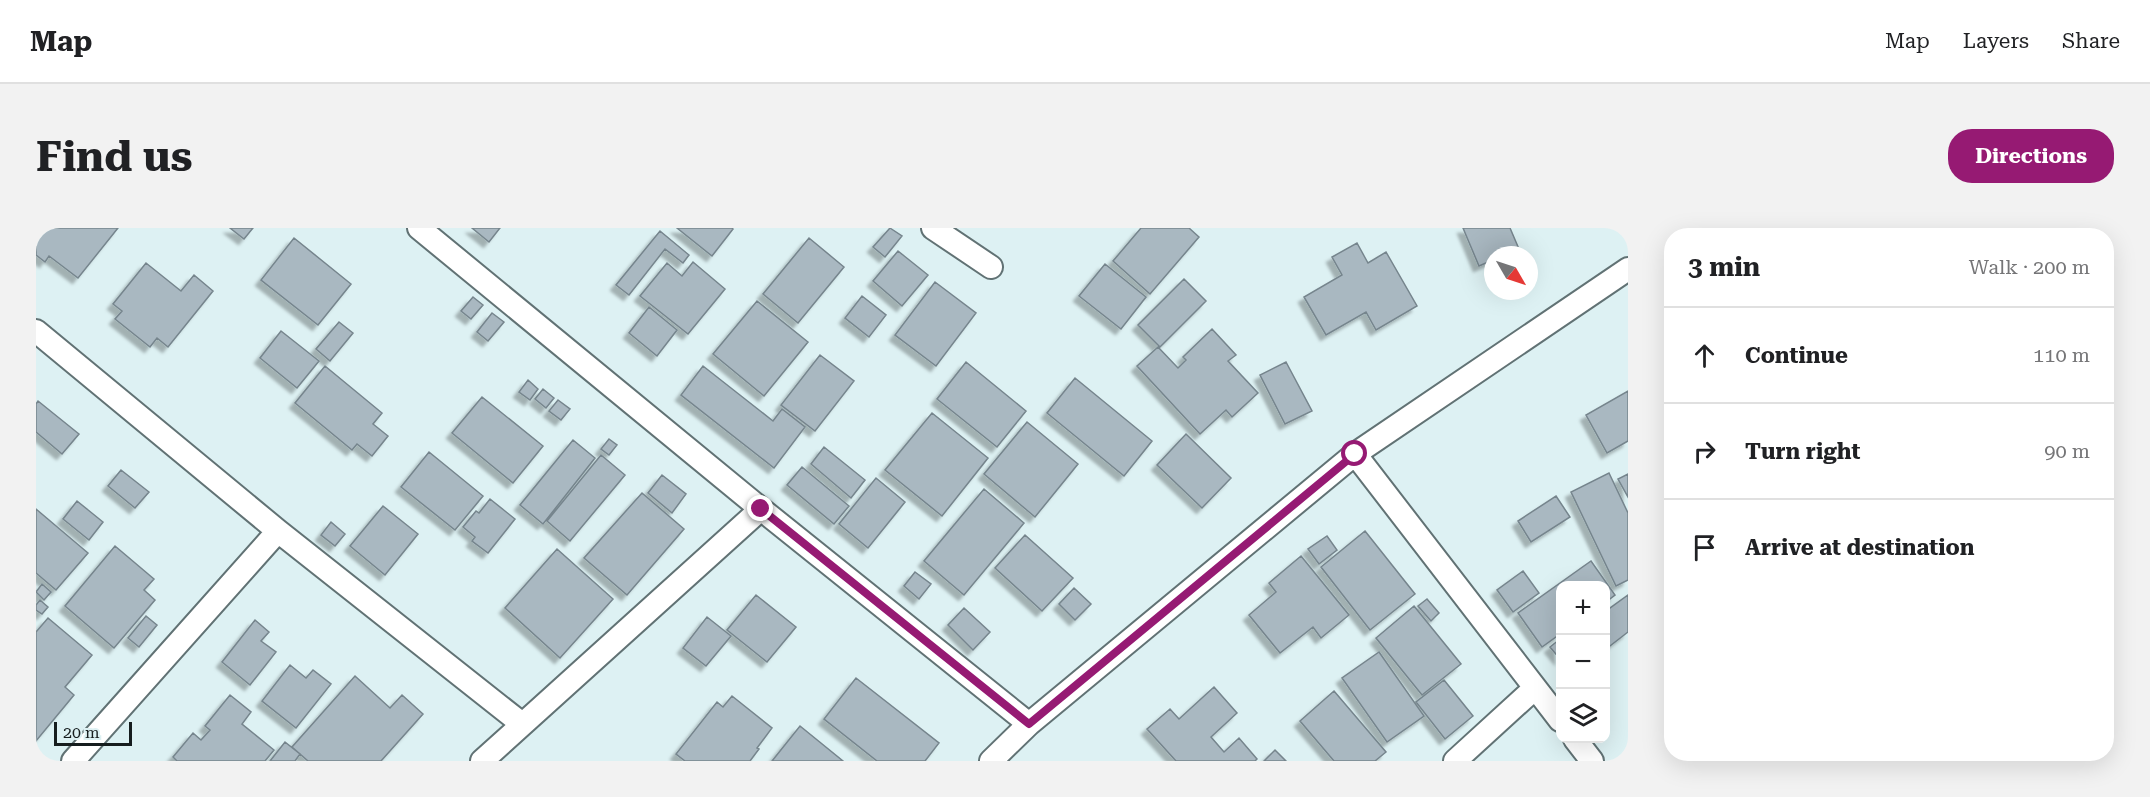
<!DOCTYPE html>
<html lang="en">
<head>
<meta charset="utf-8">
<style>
	body { margin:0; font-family:"Roboto Serif",serif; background:#f2f2f2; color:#202124 }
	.controls { position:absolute; right:18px; bottom:18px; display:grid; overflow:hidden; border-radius:12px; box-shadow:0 6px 24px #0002 }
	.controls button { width:54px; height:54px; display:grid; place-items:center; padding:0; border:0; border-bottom:2px solid #e0e0e0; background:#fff; color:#202124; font:30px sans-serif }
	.compass { position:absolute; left:1448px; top:18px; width:54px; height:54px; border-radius:50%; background:#fff; box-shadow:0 6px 24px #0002; rotate:129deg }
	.scale { position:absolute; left:18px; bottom:15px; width:78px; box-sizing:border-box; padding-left:6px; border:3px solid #161d1e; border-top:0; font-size:16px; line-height:21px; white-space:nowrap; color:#161d1e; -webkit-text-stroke:4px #ddf1f3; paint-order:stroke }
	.stop { position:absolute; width:18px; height:18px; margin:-14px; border:4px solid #961a73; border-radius:50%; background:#fff }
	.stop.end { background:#961a73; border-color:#fff; box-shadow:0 2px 6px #0008 }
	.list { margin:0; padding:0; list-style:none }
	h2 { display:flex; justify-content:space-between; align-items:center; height:78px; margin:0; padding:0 24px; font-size:26px }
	h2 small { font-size:20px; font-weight:400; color:#757577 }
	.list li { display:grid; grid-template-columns:39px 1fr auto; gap:18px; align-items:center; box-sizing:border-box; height:96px; padding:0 24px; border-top:2px solid #e0e0e0 }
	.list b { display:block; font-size:22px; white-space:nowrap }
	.list em { font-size:20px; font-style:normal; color:#757577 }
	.icon { flex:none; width:33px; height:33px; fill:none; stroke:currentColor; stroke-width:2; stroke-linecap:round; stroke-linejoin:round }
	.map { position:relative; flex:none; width:1592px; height:533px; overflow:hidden; border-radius:24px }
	header { display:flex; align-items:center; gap:36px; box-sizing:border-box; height:84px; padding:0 30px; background:#fff; border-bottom:2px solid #e0e0e0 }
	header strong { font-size:28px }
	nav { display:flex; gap:33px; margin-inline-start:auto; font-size:21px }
	.intro { display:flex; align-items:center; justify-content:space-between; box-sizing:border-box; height:144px; padding:0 36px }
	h1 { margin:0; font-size:42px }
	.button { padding:15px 27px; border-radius:24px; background:#961a73; color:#fff; font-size:21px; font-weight:700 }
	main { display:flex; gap:36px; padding:0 36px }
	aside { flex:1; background:#fff; border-radius:24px; box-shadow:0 6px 24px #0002 }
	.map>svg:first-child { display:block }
</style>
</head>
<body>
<header>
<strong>Map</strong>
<nav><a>Map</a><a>Layers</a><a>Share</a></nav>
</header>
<div class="intro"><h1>Find us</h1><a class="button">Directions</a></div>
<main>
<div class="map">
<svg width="1592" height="533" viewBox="0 0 1592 533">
	<defs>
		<filter id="shadow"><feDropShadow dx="-5.5" dy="5.5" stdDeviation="1.5" flood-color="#0004"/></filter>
	</defs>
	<rect width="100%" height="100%" fill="#ddf1f3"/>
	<path fill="#a9b8c1" stroke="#76858d" stroke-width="1.5" filter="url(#shadow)" d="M0,0H82L42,50L13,28L9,34L0,27Z
		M194,0H217L208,11Z
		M436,0H464L453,14Z
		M641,0H696L697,1L676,28Z
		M854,0L866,8L849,29L837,19Z
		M1105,0H1153L1163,9L1114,66L1077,33Z
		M1427,0H1474L1483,21L1468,27H1457V32L1443,38Z
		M624,3L653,27L647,35L629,21L593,67L580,57Z
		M258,10L315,56L282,97L225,52Z
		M773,10L808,39L762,95L727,66Z
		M1321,15L1332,35L1350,24L1381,78L1340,102L1330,84L1290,107L1268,69L1306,47L1296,29Z
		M862,23L892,47L866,78L837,53Z
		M657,34L689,61L652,106L604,68L631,35L646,48Z
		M110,35L145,63L158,47L177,63L132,119L121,110L114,119L79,91L86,83L77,76Z
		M1069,36L1110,69L1085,101L1043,68Z
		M1148,51L1170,73L1124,119L1102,97Z
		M899,54L940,85L900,138L859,107Z
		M826,68L850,87L833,109L809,90Z
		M437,69L447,77L435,91L425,83Z
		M721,73L772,114L728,168L677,126Z
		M613,79L641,102L621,128L593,105Z
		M456,85L468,94L452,113L441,104Z
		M303,94L317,105L294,133L280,121Z
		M1176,101L1200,127L1192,133L1222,165L1196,189L1190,182L1164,206L1101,138L1122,119L1142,140L1150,132L1147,129Z
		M245,103L283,133L261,160L224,130Z
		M784,127L818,153L779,203L745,177Z
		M930,134L990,183L961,219L901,171Z
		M1250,134L1276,183L1249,196L1224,147Z
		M289,138L346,185L337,196L352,208L336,228L321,216L316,222L259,175Z
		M667,138L737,193L746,181L769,199L738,240L645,167Z
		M1039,150L1116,213L1088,248L1011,185Z
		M492,152L502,161L494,172L483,164Z
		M507,161L518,170L510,180L499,171Z
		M1592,163V213L1571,225L1550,187Z
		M446,169L507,218L477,255L416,205Z
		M522,172L534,181L525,192L513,183Z
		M2,173L43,206L26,226L0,204V176Z
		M896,185L952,230L906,288L849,242Z
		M991,194L1042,236L999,289L948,246Z
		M1150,206L1195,250L1166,280L1121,237Z
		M573,211L581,217L573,227L565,221Z
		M537,212L559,230L507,296L484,277Z
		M788,219L829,252L815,270L775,236Z
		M393,224L447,268L419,302L365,259Z
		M565,227L589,247L534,313L511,293Z
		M766,239L813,278L798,296L751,257Z
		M85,242L113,264L99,280L72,258Z
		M1573,245L1592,285V352L1580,358L1535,264Z
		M1592,246V269L1582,251Z
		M626,247L650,266L636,285L612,265Z
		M840,250L869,274L832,320L803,296Z
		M948,261L988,295L928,367L888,333Z
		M606,265L648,301L591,367L548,330Z
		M1520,268L1534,289L1495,314L1482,293Z
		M454,271L479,291L452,325L436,313L439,309L427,299L440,283L443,285Z
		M41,273L67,294L53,312L27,291Z
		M347,278L382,306L349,347L314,318Z
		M0,281L52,325L20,362L0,345Z
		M295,294L309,306L299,318L285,307Z
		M1329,303L1379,366L1334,402L1285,339Z
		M989,307L1037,350L1006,383L959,340Z
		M1291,308L1301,322L1283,336L1272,321Z
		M79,318L118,351L108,362L119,372L78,420L29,378Z
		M521,321L577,371L524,430L469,380Z
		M1265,328L1313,387L1285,410L1277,399L1244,425L1213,387L1240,364L1233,355Z
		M1555,333L1579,367L1570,374V358H1524V406L1506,419L1482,385Z
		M1487,343L1503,365L1477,384L1461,362Z
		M879,344L895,356L883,371L868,358Z
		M6,356L15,364L8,372L0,364Z
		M1038,360L1055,376L1039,392L1023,376Z
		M720,367L760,399L731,434L691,402Z
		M1592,367V404L1570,421V383Z
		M1391,371L1403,385L1395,393L1382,378Z
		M4,372L12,379L6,386L0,382V377Z
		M1378,378L1425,436L1386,467L1340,410Z
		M928,380L954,404L937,422L912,397Z
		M110,388L121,397L103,419L92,410Z
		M671,389L695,408L670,438L647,420Z
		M12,390L56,427L29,459L38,467L0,513V404Z
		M219,392L233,404L225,413L240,424L214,457L186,434Z
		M1524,411V431L1514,419Z
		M1343,424L1388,488L1351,514L1306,450Z
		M254,437L270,450L277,442L295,456L260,500L226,473Z
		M319,448L354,480L366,467L387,486L345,533H272L256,519Z
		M820,450L903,515L889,533H841L788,491Z
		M1408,452L1437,488L1409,511L1380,474Z
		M1178,459L1201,485L1175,509L1188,524L1203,510L1221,531L1219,533H1140L1111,501L1134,481L1143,491Z
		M1298,463L1350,524L1339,533H1298L1264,493Z
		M194,467L215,484L206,496L238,522L229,533H141L137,529L157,505L165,512L174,502L169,498Z
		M696,468L736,500L721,520L723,521L714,533H649L640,526L681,474L687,479Z
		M764,498L807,533H736Z
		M249,514L264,526L259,533H234Z
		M1239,522L1250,533H1228Z"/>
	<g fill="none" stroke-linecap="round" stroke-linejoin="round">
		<defs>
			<path id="minor" d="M383,0L725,281L993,496
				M897,0L955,39
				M0,103L242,303L486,496
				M1319,226L1524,492
				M1539,511L1556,533
				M37,533L242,303
				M446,533L725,281
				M955,533L993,496L1319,226L1592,41
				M1419,533L1499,460"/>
		</defs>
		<use href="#minor" stroke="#617274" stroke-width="26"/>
		<use href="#minor" stroke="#fff" stroke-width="22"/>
	</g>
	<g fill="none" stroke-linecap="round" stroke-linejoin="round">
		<path stroke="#961a73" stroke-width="8" d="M725,281L993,496L1319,226"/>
	</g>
</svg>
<div class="controls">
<button>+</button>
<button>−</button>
<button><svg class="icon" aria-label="layers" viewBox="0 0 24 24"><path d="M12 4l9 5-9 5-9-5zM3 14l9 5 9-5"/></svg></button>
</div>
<svg class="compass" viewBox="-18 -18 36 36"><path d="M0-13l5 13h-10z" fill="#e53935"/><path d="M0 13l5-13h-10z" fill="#757577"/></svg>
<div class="scale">20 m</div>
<div class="stop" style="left:1319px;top:226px"></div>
<div class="stop end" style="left:725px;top:281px"></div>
</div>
<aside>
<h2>3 min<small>Walk · 200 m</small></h2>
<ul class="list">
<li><svg class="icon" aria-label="ahead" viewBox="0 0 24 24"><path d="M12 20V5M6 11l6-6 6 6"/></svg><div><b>Continue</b></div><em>110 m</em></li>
<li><svg class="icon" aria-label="right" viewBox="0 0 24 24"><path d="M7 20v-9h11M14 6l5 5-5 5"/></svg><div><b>Turn right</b></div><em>90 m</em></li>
<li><svg class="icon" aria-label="arrive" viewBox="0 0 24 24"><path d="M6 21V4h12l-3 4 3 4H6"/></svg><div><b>Arrive at destination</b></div></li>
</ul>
</aside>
</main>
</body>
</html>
